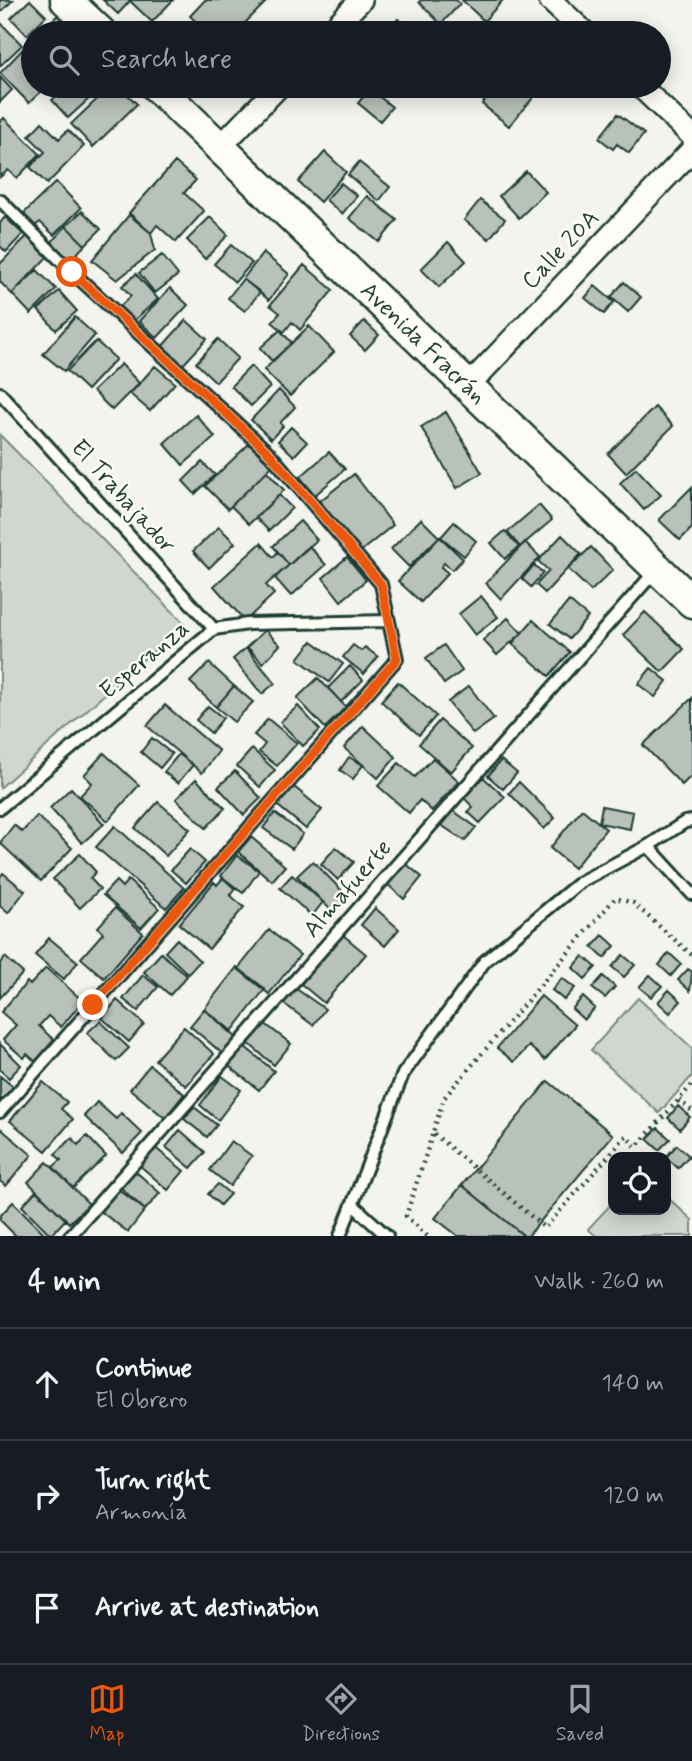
<!DOCTYPE html>
<html lang="en">
<head>
<meta charset="utf-8">
<style>
	body { margin:0; font-family:Mynerve,sans-serif; background:#20242c; color:#f1f3f6 }
	.controls { position:absolute; right:21px; bottom:21px; display:grid; overflow:hidden; border-radius:14px; box-shadow:0 4px 18px #0003 }
	.controls button { width:63px; height:63px; display:grid; place-items:center; padding:0; border:0; border-bottom:2px solid #363941; background:#171b24; color:#f1f3f6; font:35px sans-serif }
	.stop { position:absolute; width:21px; height:21px; margin:-16px; border:5px solid #ea580c; border-radius:50%; background:#fff }
	.stop.end { background:#ea580c; border-color:#fff; box-shadow:0 2px 7px #0008 }
	.list { margin:0; padding:0; list-style:none }
	h2 { display:flex; justify-content:space-between; align-items:center; height:91px; margin:0; padding:0 28px; font-size:30px }
	h2 small { font-size:23px; font-weight:400; color:#9ea1a6 }
	.list li { display:grid; grid-template-columns:46px 1fr auto; gap:21px; align-items:center; box-sizing:border-box; height:112px; padding:0 28px; border-top:2px solid #363941 }
	.list b { display:block; font-size:26px; white-space:nowrap }
	.list p { margin:0; font-size:23px; white-space:nowrap; color:#9ea1a6 }
	.list em { font-size:23px; font-style:normal; color:#9ea1a6 }
	.icon { flex:none; width:38px; height:38px; fill:none; stroke:currentColor; stroke-width:2; stroke-linecap:round; stroke-linejoin:round }
	.map { position:relative; flex:none; width:692px; height:1236px; overflow:hidden }
	.search { position:absolute; background:#171b24; box-shadow:0 4px 18px #0003; left:21px; right:21px; top:21px; height:77px; display:flex; align-items:center; gap:18px; box-sizing:border-box; padding:0 24px; border-radius:38px; color:#9ea1a6; font-size:26px }
	.sheet { height:427px; background:#171b24 }
	nav { display:flex; justify-content:space-around; align-items:center; box-sizing:border-box; height:98px; border-top:2px solid #363941; background:#171b24; font-size:19px; color:#9ea1a6 }
	nav a { display:grid; justify-items:center; gap:4px }
	nav .on { color:#ea580c }
	.map>svg:first-child { display:block }
</style>
</head>
<body>
<div class="map">
<svg width="692" height="1236" viewBox="0 0 692 1236">
	<rect width="100%" height="100%" fill="#f4f4ef"/>
	<filter id="ink" filterUnits="userSpaceOnUse"><feTurbulence type="fractalNoise" baseFrequency=".0143" numOctaves="2"/><feDisplacementMap in="SourceGraphic" scale="14" xChannelSelector="R" yChannelSelector="G"/><feConvolveMatrix kernelMatrix="1 2 1 2 8 2 1 2 1" color-interpolation-filters="sRGB"/></filter>
	<g filter="url(#ink)">
		<path fill="#d1d6d1" stroke="#788a82" stroke-width="2" d="M0,435L184,623L0,788Z
			M638,998L692,1048V1076L659,1113L591,1050Z
			M666,1196L692,1220V1236H596L588,1229L613,1202V1210H666Z"/>
		<path fill="#b9c1bb" stroke="#1f3d34" stroke-width="2" d="M0,0H13L0,13Z
			M30,0L46,16L27,35L11,18Z
			M103,0H173L152,22L130,1L118,14Z
			M205,0H268L235,33H208L190,16Z
			M421,0H456L460,4L441,24L419,2Z
			M462,0H503L484,21Z
			M58,15L71,28L66,33H39Z
			M398,19L414,33H386Z
			M0,22L22,45L0,66Z
			M22,50L33,62V86H47L29,103L0,73Z
			M0,77L12,90L0,102Z
			M68,86H103L68,118L52,100Z
			M111,86H119L137,104L93,147L71,124Z
			M497,86H532L538,92L509,126L482,104Z
			M370,89L392,107L380,121L358,103Z
			M618,114L644,134L629,153L617,144L613,149L599,138Z
			M4,118L40,154L17,178L8,170L0,177V122Z
			M42,122L59,139L68,130L84,146L47,184L30,167L45,152L29,136Z
			M325,152L346,172L320,202L298,182Z
			M175,162L196,180L184,193L204,211L176,242L157,225L151,233L129,213Z
			M359,162L390,187L379,201L348,175Z
			M526,171L546,192L519,218L499,196Z
			M56,182L81,208L54,235L40,222L34,227L22,215Z
			M341,183L357,196L342,214L326,200Z
			M367,196L397,220L379,242L349,218Z
			M480,200L505,219L489,239L464,220Z
			M82,211L101,229L85,245L66,226Z
			M129,215L151,233L155,250L117,280L92,260Z
			M5,217L23,234L6,252L0,246V223Z
			M210,217L228,235L205,259L187,240Z
			M66,226L85,245L68,263L49,245Z
			M30,233L50,254L12,294L0,282V264Z
			M448,242L466,261L439,287L421,269Z
			M231,245L252,263L235,282L214,264Z
			M263,253L289,274L269,300L243,279Z
			M162,255L178,275L155,293L139,273Z
			M304,265L333,290L300,330L292,322L284,332L272,322L280,313L270,305Z
			M37,270L56,289L31,314L12,294Z
			M136,274L158,299L130,324L117,309L131,296L122,286Z
			M243,279L260,292L245,311L228,298Z
			M624,282L641,297L628,312L611,297Z
			M595,286L614,302L604,314L585,298Z
			M170,288L188,305L157,338L139,321Z
			M59,291L77,311L56,330L38,310Z
			M75,317L95,335L64,371L43,354Z
			M186,320L207,339L179,369L159,350Z
			M364,321L379,335L365,350L350,336Z
			M309,326L334,352L290,396L264,370Z
			M280,330L292,343L272,361L260,348Z
			M218,339L238,358L216,382L196,363Z
			M96,341L116,359L87,390L67,371Z
			M121,364L139,383L112,410L93,391Z
			M155,366L175,383L150,411L130,394Z
			M251,366L270,387L251,406L231,386Z
			M279,390L295,407L280,423L283,426L271,439L251,420Z
			M655,407L673,426L626,473L608,454Z
			M446,412L482,473L457,488L421,427Z
			M196,415L215,437L183,465L164,443Z
			M291,427L307,442L294,456L278,441Z
			M249,444L272,466L228,509L205,486Z
			M329,452L345,469L315,495L300,477Z
			M202,462L215,475L195,494L183,481Z
			M636,468L661,495L644,510L620,483Z
			M267,471L284,490L249,524L231,506Z
			M354,474L393,525L360,552L320,501Z
			M692,487V528L680,540L659,520Z
			M279,495L292,508L269,531L256,518Z
			M539,505L552,520L520,547L507,532Z
			M421,519L439,537L409,567L391,549Z
			M300,521L317,540L289,565L273,546Z
			M454,522L476,541L464,556L441,537Z
			M219,527L235,543L209,568L193,551Z
			M505,531L519,547L505,559L491,543Z
			M562,535L581,554L545,593L536,585L549,571L538,561Z
			M440,537L463,559L452,570L444,563L441,567L448,573L421,602L398,581Z
			M525,542L540,557L501,599L486,583Z
			M261,543L273,557L278,552L289,565L266,585L274,594L245,621L214,586Z
			M309,546L326,565L291,596L275,578Z
			M591,547L613,570L591,591L568,569Z
			M347,557L366,580L341,601L323,578Z
			M534,565L543,573L531,587L522,579Z
			M481,596L498,617L475,635L459,614Z
			M569,601L588,617L569,639L550,624Z
			M645,612L684,649L662,672L623,635Z
			M508,618L522,633L497,655L483,640Z
			M533,620L570,652L549,676L512,644Z
			M265,630L280,645L263,663L247,647Z
			M312,641L343,664L329,682L298,659Z
			M353,645L361,651L365,647L378,657L364,674L343,657Z
			M444,645L462,671L444,684L426,658Z
			M246,648L275,683L262,694L233,659Z
			M209,663L234,686L216,707L190,682Z
			M350,666L363,680L341,702L328,688Z
			M651,668L667,681L655,697L638,684Z
			M318,678L346,707L325,728L297,698Z
			M398,682L436,716L419,735L381,701Z
			M234,686L253,702L234,722L216,707Z
			M469,686L494,719L473,734L448,702Z
			M692,698V775L682,785L643,745Z
			M165,705L219,751L202,773L147,726Z
			M208,706L223,718L211,733L196,720Z
			M298,706L320,730L303,746L280,722Z
			M268,719L297,743L277,766L259,752L265,744L254,735Z
			M440,720L472,748L451,772L419,744Z
			M363,726L396,757L378,778L344,748Z
			M152,738L172,754L160,768L141,752Z
			M252,749L275,770L260,787L237,766Z
			M104,753L139,785L108,821L80,796L92,783L84,775Z
			M179,754L193,765L178,783L164,772Z
			M349,757L363,765L353,779L340,770Z
			M433,758L459,781L432,811L420,800L409,813L378,786L399,763L415,777Z
			M501,760L517,773L503,789L488,776Z
			M235,771L261,798L244,815L218,787Z
			M483,777L505,797L480,823L468,812L473,807L464,798Z
			M196,779L225,808L206,828L176,799Z
			M519,782L555,818L544,829L509,793Z
			M293,786L322,810L306,829L277,805Z
			M71,788L104,824L82,843L50,808Z
			M158,802L190,829L166,856L135,828Z
			M602,806L633,812L630,829L599,823Z
			M582,809L606,829L574,868L550,848Z
			M452,810L476,827L465,841L441,825Z
			M275,813L303,834L292,849L263,828Z
			M37,816L72,848L41,881L0,843L14,825L22,832Z
			M115,826L184,888L166,908L96,847Z
			M251,837L285,866L272,881L238,852Z
			M336,847L354,862L338,880L321,864Z
			M190,849L205,862L186,883L171,870Z
			M80,854L96,872L90,878L100,889L80,908L53,879Z
			M237,855L259,871L243,893L221,876Z
			M313,861L348,897L333,912L297,876Z
			M405,863L422,877L404,899L387,884Z
			M3,873L25,891L8,913L0,906V877Z
			M292,875L323,902L312,916L280,888Z
			M223,878L235,889L230,895L244,907L209,949L179,924L214,882L217,885Z
			M128,880L159,908L141,928L103,895L116,881L122,887Z
			M115,908L143,933L104,978L81,958L103,933L98,927Z
			M375,908L399,929L385,946L361,925Z
			M269,930L300,955L269,994L238,969Z
			M343,935L366,954L324,1003L301,984Z
			M603,935L615,946L604,958L592,947Z
			M49,938L78,962L64,979L35,955Z
			M177,939L200,961L188,974L165,952Z
			M161,953L187,976L170,995L144,972Z
			M669,953L681,964L671,976L659,965Z
			M623,955L635,965L624,977L612,967Z
			M583,956L596,967L585,979L573,968Z
			M5,957L23,973L0,998V963Z
			M237,967L265,989L232,1031L204,1009Z
			M46,968L83,1001L61,1027L48,1016L39,1026L56,1042L37,1063L27,1054L24,1058L3,1040L16,1025L1,1012L27,982L30,985Z
			M688,969L692,972L690,991L678,980Z
			M143,975L158,987L138,1011L123,999Z
			M650,975L662,986L651,997L639,987Z
			M603,976L615,987L605,998L592,988Z
			M562,978L575,988L564,1000L552,990Z
			M295,988L325,1009L313,1025L283,1003Z
			M669,990L681,1001L670,1013L658,1002Z
			M541,996L575,1025L545,1060L529,1046L514,1062L497,1048Z
			M583,997L595,1008L584,1020L572,1009Z
			M117,1000L144,1024L129,1042L102,1018Z
			M204,1009L237,1038L223,1054L190,1026Z
			M100,1021L129,1048L116,1061L87,1033Z
			M264,1023L291,1044L274,1065L248,1043Z
			M184,1027L214,1054L186,1086L155,1060Z
			M0,1044L21,1065L9,1078L0,1070Z
			M244,1046L274,1071L259,1090L229,1066Z
			M150,1065L184,1094L165,1118L130,1089Z
			M0,1076L15,1088L0,1106Z
			M222,1076L241,1090L218,1120L200,1105Z
			M548,1081L613,1135L528,1236H524L462,1185Z
			M43,1082L67,1102L61,1109L73,1119L46,1151L10,1121Z
			M97,1102L116,1119L121,1113L142,1133L123,1153L84,1116Z
			M678,1106L690,1117L680,1129L668,1118Z
			M194,1107L217,1125L207,1137L184,1119Z
			M0,1128L32,1155L6,1186L0,1181Z
			M658,1128L670,1139L659,1150L647,1139Z
			M180,1130L205,1152L191,1168L166,1147Z
			M87,1136L106,1156L73,1188L53,1167L61,1160L55,1154L72,1138L78,1145Z
			M231,1141L252,1156L230,1186L210,1170Z
			M677,1145L689,1156L678,1168L666,1157Z
			M153,1146L184,1171L168,1190L138,1164Z
			M47,1162L89,1204L69,1223L28,1182Z
			M134,1170L160,1193L145,1210L119,1186Z
			M218,1184L230,1194L220,1205L208,1194Z
			M462,1185L522,1234L521,1236H458L435,1218Z
			M117,1188L145,1210L128,1232L100,1211Z
			M36,1191L66,1219L51,1235L22,1206Z
			M13,1202L47,1236H16L0,1220V1216Z"/>
		<g fill="none" stroke-linecap="round" stroke-linejoin="round">
			<defs>
				<path id="lane" d="M0,200L72,272L270,454L381,584L397,659L0,1112
					M0,393L214,629
					M0,808L214,629L248,624L389,621
					M648,846L692,894
					M352,1204L387,1236
					M70,1236L657,569
					M340,1236L403,1074L485,961L580,882L648,846L685,822L692,821"/>
				<path id="street" d="M550,0L585,33
					M329,33L361,0
					M640,86L692,136
					M220,147L279,86
					M469,385L692,150"/>
				<g id="secondary">
					<path d="M66,0L101,33"/>
					<path id="s1" d="M156,86L692,602"/>
				</g>
			</defs>
			<use href="#lane" stroke="#1f3d34" stroke-width="16"/>
			<use href="#street" stroke="#1f3d34" stroke-width="26"/>
			<use href="#secondary" stroke="#1f3d34" stroke-width="35"/>
			<path stroke="#1f3d34" stroke-width="4.5" stroke-dasharray="2 5" stroke-linecap="butt" d="M679,1100L692,1111
				M434,1134L545,1228L626,1136L636,1147L692,1085
				M427,1236L406,1216L444,1098L615,898L633,903L692,955"/>
			<use href="#lane" stroke="#fdfcf7" stroke-width="10"/>
			<use href="#street" stroke="#fdfcf7" stroke-width="21"/>
			<use href="#secondary" stroke="#fdfcf7" stroke-width="30"/>
		</g>
	</g>
	<g fill="none" stroke-linecap="round" stroke-linejoin="round" filter="url(#ink)">
		<path stroke="#ea580c" stroke-width="9" d="M72,272L270,454L381,584L397,659L93,1005"/>
	</g>
	<g text-anchor="middle" dominant-baseline="central" stroke-width="5" stroke-linejoin="round" paint-order="stroke">
		<g font-size="24" fill="#1f3d34" stroke="#fdfcf7">
			<text transform="translate(561 250) rotate(-46)">Calle 20A</text>
			<text stroke="none"><textPath href="#s1" startOffset="371">Avenida Fracrán</textPath></text>
			<text transform="translate(123 497) rotate(48)">El Trabajador</text>
			<text transform="translate(145 660) rotate(-40)">Esperanza</text>
			<text transform="translate(348 889) rotate(-49)">Almafuerte</text>
		</g>
	</g>
</svg>
<div class="controls">
<button><svg class="icon" aria-label="locate" viewBox="0 0 24 24"><circle cx="12" cy="12" r="6"/><path d="M12 2v4M12 18v4M2 12h4M18 12h4"/></svg></button>
</div>
<div class="stop" style="left:72px;top:272px"></div>
<div class="stop end" style="left:93px;top:1005px"></div>
<div class="search"><svg class="icon" aria-label="search" viewBox="0 0 24 24"><circle cx="10" cy="10" r="6"/><path d="M15 15l6 6"/></svg>Search here</div>
</div>
<section class="sheet">
<h2>4 min<small>Walk · 260 m</small></h2>
<ul class="list">
<li><svg class="icon" aria-label="ahead" viewBox="0 0 24 24"><path d="M12 20V5M6 11l6-6 6 6"/></svg><div><b>Continue</b><p>El Obrero</p></div><em>140 m</em></li>
<li><svg class="icon" aria-label="right" viewBox="0 0 24 24"><path d="M7 20v-9h11M14 6l5 5-5 5"/></svg><div><b>Turn right</b><p>Armonía</p></div><em>120 m</em></li>
<li><svg class="icon" aria-label="arrive" viewBox="0 0 24 24"><path d="M6 21V4h12l-3 4 3 4H6"/></svg><div><b>Arrive at destination</b></div></li>
</ul>
</section>
<nav>
<a class="on"><svg class="icon" aria-label="map" viewBox="0 0 24 24"><path d="M3 6l6-2 6 2 6-2v14l-6 2-6-2-6 2zM9 4v14M15 6v14"/></svg>Map</a>
<a><svg class="icon" aria-label="directions" viewBox="0 0 24 24"><path d="M12 3l9 9-9 9-9-9zM9 14v-3h6M13 9l2 2-2 2"/></svg>Directions</a>
<a><svg class="icon" aria-label="saved" viewBox="0 0 24 24"><path d="M7 4h10v16l-5-4-5 4z"/></svg>Saved</a>
</nav>
</body>
</html>
